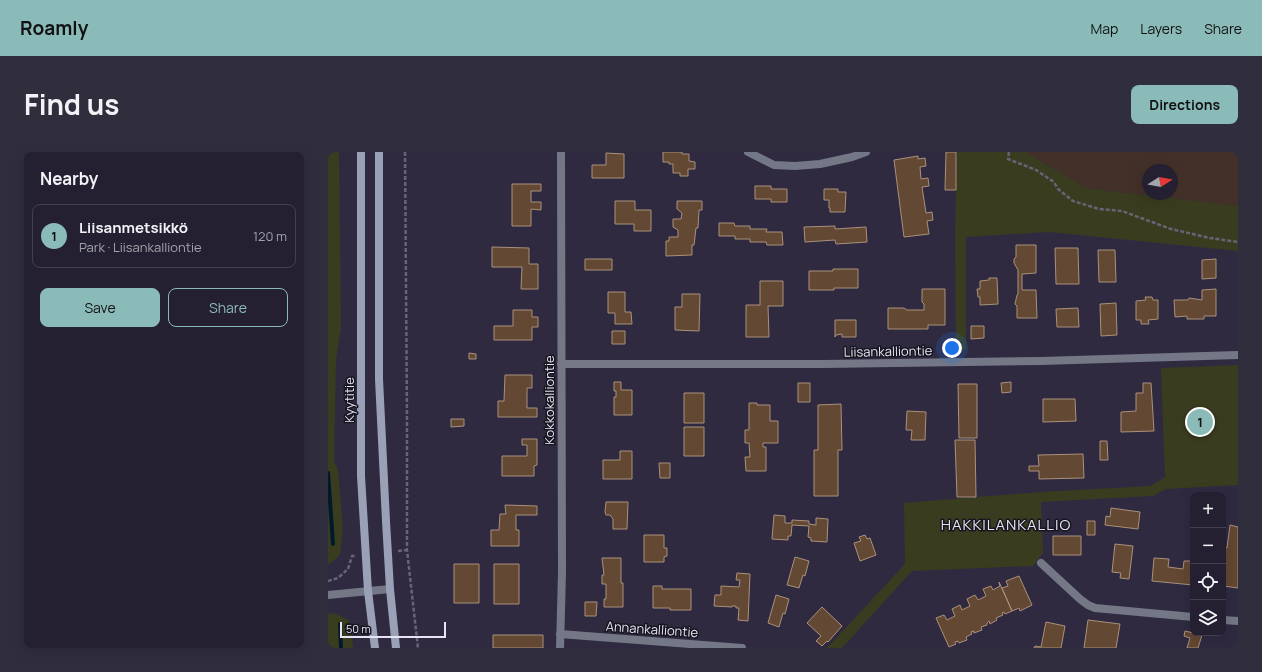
<!DOCTYPE html>
<html lang="en">
<head>
<meta charset="utf-8">
<style>
	body { margin:0; font-family:Manrope,sans-serif; background:#302d3d; color:#f1f3f6 }
	.controls { position:absolute; right:12px; bottom:12px; display:grid; overflow:hidden; border-radius:8px; box-shadow:0 4px 16px #0002 }
	.controls button { width:36px; height:36px; display:grid; place-items:center; padding:0; border:0; border-bottom:1px solid #413e4d; background:#242031; color:#f1f3f6; font:20px sans-serif }
	.compass { position:absolute; left:814px; top:12px; width:36px; height:36px; border-radius:50%; background:#242031; box-shadow:0 4px 16px #0002; rotate:79deg }
	.scale { position:absolute; left:12px; bottom:10px; width:106px; box-sizing:border-box; padding-left:4px; border:2px solid #e7e4f3; border-top:0; font-size:11px; line-height:14px; white-space:nowrap; color:#e7e4f3; -webkit-text-stroke:3px #17151f; paint-order:stroke }
	.you { position:absolute; left:624px; top:196px; width:14px; height:14px; margin:-10px; border:3px solid #fff; border-radius:50%; background:#1a73e8; box-shadow:0 0 0 6px #1a73e833 }
	.badge { display:grid; place-items:center; width:26px; height:26px; border-radius:50%; background:#8bbbb9; color:#111; font-size:13px; font-weight:700 }
	.pin { position:absolute; translate:-50% -50%; border:2px solid #fff; box-shadow:0 1px 4px #0006 }
	.list { margin:0; padding:0; list-style:none }
	h2 { display:flex; justify-content:space-between; align-items:center; height:52px; margin:0; padding:0 16px; font-size:17px }
	h2 small { font-size:13px; font-weight:400; color:#a3a3ab }
	.list li { display:grid; grid-template-columns:26px 1fr auto; gap:12px; align-items:center; box-sizing:border-box; height:64px; margin:0 8px 8px; padding:0 8px; border:1px solid #413e4d; border-radius:8px }
	.list b { display:block; font-size:15px; white-space:nowrap }
	.list p { margin:0; font-size:13px; white-space:nowrap; color:#a3a3ab }
	.list em { font-size:13px; font-style:normal; color:#a3a3ab }
	.actions { display:flex; gap:8px; padding:12px 16px }
	.actions a { flex:1; padding:9px 0; border:1px solid #8bbbb9; border-radius:8px; text-align:center; font-size:14px; color:#8bbbb9 }
	.actions .main { background:#8bbbb9; color:#111 }
	.icon { flex:none; width:22px; height:22px; fill:none; stroke:currentColor; stroke-width:2; stroke-linecap:round; stroke-linejoin:round }
	.map { position:relative; flex:none; width:910px; height:496px; overflow:hidden; border-radius:8px }
	header { display:flex; align-items:center; gap:24px; box-sizing:border-box; height:56px; padding:0 20px; background:#8bbbb9; color:#111 }
	header strong { font-size:19px }
	nav { display:flex; gap:22px; margin-inline-start:auto; font-size:14px }
	.intro { display:flex; align-items:center; justify-content:space-between; box-sizing:border-box; height:96px; padding:0 24px }
	h1 { margin:0; font-size:28px }
	.button { padding:10px 18px; border-radius:8px; background:#8bbbb9; color:#111; font-size:14px; font-weight:700 }
	main { display:flex; gap:24px; padding:0 24px }
	aside { flex:1; background:#242031; border-radius:8px; box-shadow:0 4px 16px #0002 }
	.map>svg:first-child { display:block }
</style>
</head>
<body>
<header>
<strong>Roamly</strong>
<nav><a>Map</a><a>Layers</a><a>Share</a></nav>
</header>
<div class="intro"><h1>Find us</h1><a class="button">Directions</a></div>
<main>
<aside>
<h2>Nearby<small></small></h2>
<ul class="list">
<li><span class="badge">1</span><div><b>Liisanmetsikkö</b><p>Park · Liisankalliontie</p></div><em>120 m</em></li>
</ul>
<div class="actions"><a class="main">Save</a><a>Share</a></div>
</aside>
<div class="map">
<svg width="910" height="496" viewBox="0 0 910 496">
	<rect width="100%" height="100%" fill="#302a41"/>
	<path fill="#433129" fill-rule="evenodd" d="M698,0H910V54L758,36ZM820,18H844V42H820Z"/>
	<path fill="#3a3c1f" d="M0,0H11L13,176L8,207L6,309L10,318L15,376L12,403L0,413Z
		M629,0H698L758,36L910,54V99L721,80L638,85V198L628,197L627,86Z
		M910,213V333L838,337L825,344L713,350L715,401L705,414L584,419L514,496H499L577,412L576,351L713,340L822,334L837,325L833,216Z
		M0,461L8,462L22,469L25,496H0Z"/>
	<g fill="none" stroke-linecap="round" stroke-linejoin="round">
		<path stroke="#001a2c" stroke-width="4" d="M0,321L5,392
			M12,472L13,496"/>
	</g>
	<path fill="#634833" stroke="#aa917d" d="M335,0H354V2H361V9L367,10V17H360V24H352V21H345V12H341V10H335Z
		M618,0H628V38H617Z
		M278,1L296,2V26H264V13H278Z
		M590,4V7L597,6L598,14L592,15L593,27L600,26L601,34L594,35L598,61L604,60L605,68L599,69L601,82L576,85L566,8Z
		M184,32H213V39H203V50H213V58L203,57V74H184Z
		M427,34H443V37H459V50H443V47H427Z
		M496,37H510V40H518L517,60H502V56H501V48H496Z
		M287,49H307V58H323V79H306V72H287Z
		M349,49H374V58H371L370,76H368L366,93H364V103L338,104V89H341V85H350V78L345,75V67H353L354,61L349,57Z
		M391,71H406L407,74H422V77H439L438,80H454L455,93H439L438,90H422V87H407V84H391Z
		M507,74V77L538,75L539,90L508,92L507,88L477,90L476,75Z
		M688,93H708V121L694,122V138H708L709,166H689V154L687,152L689,143L690,142V118L686,111V107L688,105Z
		M164,95L201,96V112H210V137H193L194,115H164Z
		M727,96H750L751,132H728Z
		M770,98H787L788,130H771Z
		M257,107H284V118H257Z
		M888,107V126L874,127V108Z
		M505,117H530V136H506V138H481V119H505Z
		M661,126H669L670,152L652,153V145H650L649,137H652V129L661,128Z
		M432,129H455V154H440L441,185H418V153H432Z
		M594,137H617V173H600V177H560V156H576L579,158H596V152L594,150Z
		M888,137V164H876V167H859V164L847,165L846,148H860L861,146L874,148V138Z
		M280,140H297V160H303L304,172H287V161H280Z
		M354,142H372L371,179L347,178V155H354Z
		M817,145H824L825,148H830V167L820,168L821,172H813V168H808V149L818,148Z
		M788,151L789,183L773,184L772,152Z
		M750,156L751,175H729L728,157Z
		M185,158H204V165H210V175H204V188H166V174H185Z
		M507,168H528V185H514V182L508,183L507,185Z
		M643,174H656V186L643,187Z
		M284,179H297V192H284Z
		M141,201L148,202V207H141Z
		M177,223H204V236H199V256H209V265H170V249H176Z
		M286,230H293V238H304V263H286V245H288V239H286Z
		M683,230V240L674,241L673,231Z
		M470,231H482V250H470Z
		M815,231H823L826,279L793,280V260L808,259V241H815Z
		M630,232H649V286H631Z
		M356,241H376V271H356Z
		M715,247H747L748,269L715,270Z
		M421,251H429V253H442V269H450V291H435V295H438V319H418L417,305H422L421,291H417V278H421Z
		M513,252L514,298H510V344H486V298H490V253Z
		M579,259L598,260L597,288H583L584,278H578Z
		M123,267H136V274L123,275Z
		M356,275H376V304H356Z
		M194,287H209V313L206,314V324H174V304H199V293H194Z
		M627,288H647L648,345H629Z
		M772,289H779L780,308H772Z
		M292,299H304V327H275V308H292Z
		M755,302L756,326L711,327V319H701V314H711L710,303Z
		M331,311H342V326H332Z
		M278,350H300L299,377H285V367L282,363H278L277,360Z
		M177,353L209,354V363H188V378H191V394H163V378H171L172,362H178Z
		M783,356L812,360L810,377L777,373L778,364L782,365Z
		M446,363L457,364V371H464V368L481,369V372L488,373V366L500,367L499,390L483,389V386L480,385L481,374L464,373L463,384H460V388L444,387Z
		M759,369H767V383H759Z
		M902,373L910,375V436L895,434L896,412H895V401L896,395L899,396Z
		M316,383H336V396H339V404L336,405V410H316Z
		M537,383L539,387L542,386L548,403L532,409L526,391L533,389L531,385Z
		M725,384H753V403H725Z
		M787,392L805,394L801,427L792,426L793,421L784,420Z
		M467,405L481,409L477,424L475,423L471,436L459,433Z
		M274,406H293V431H295V455H276V447H278V432H274V423H276Z
		M826,406L841,407L840,415L855,417L856,409H865V433L824,429Z
		M126,412H151V451H126Z
		M166,412H191V452H166Z
		M409,421L422,422L420,469L410,468L411,456H408V454H404V455L386,454L387,443H393V434L411,435L412,428H408Z
		M691,424L704,453L692,459L691,456L684,459L674,436L680,434L678,429Z
		M671,430L684,459L677,462L676,460L674,461L675,463L668,466L669,468L662,472L661,469L659,471V473L653,475L654,478L646,481V479L643,480L644,482L638,485L639,488L631,491L630,489L627,490L628,492L621,495L608,466L616,463L619,468L627,464L624,457L632,453L634,458L642,454L639,447L647,443L650,448L658,444L655,437L663,434L665,438L672,434Z
		M325,434H334V437H363V458H342V456H325Z
		M448,443L461,447L457,462L455,461L451,475L440,471Z
		M257,450H269L268,464H257Z
		M494,455L514,474L500,490L499,489L494,494L488,489L493,484L479,471Z
		M760,468L792,472L788,496H756Z
		M718,470L737,474L733,496H706L707,494L713,495Z
		M857,479L874,483L870,496H859L862,486L856,484Z
		M165,483H215V496H165Z"/>
	<g fill="none" stroke-linecap="round" stroke-linejoin="round">
		<path stroke="#686377" stroke-width="2.5" stroke-dasharray="4 2" stroke-linecap="butt" d="M77,0L79,265V398L90,496
			M681,0L680,7L708,18L726,30L730,37L745,49L771,57L794,59L843,77L882,86L910,90
			M70,399L79,398
			M0,429L10,426L20,417L24,404H27"/>
		<path stroke="#747886" stroke-width="8" d="M420,0L446,13L467,14L492,12L524,5L538,0
			M233,212H496L713,209L910,203
			M713,411L752,447L760,453L767,456L865,465
			M0,443L62,437
			M895,468L910,469
			M232,482L414,496
			M232,496L234,420L233,0"/>
		<path stroke="#9aa1b7" stroke-width="8" d="M33,0V324L40,439L47,496
			M51,0V227L58,369L62,437L68,496"/>
	</g>
	<g text-anchor="middle" dominant-baseline="central" stroke-width="3" stroke-linejoin="round" paint-order="stroke">
		<g font-size="13" fill="#e7e4f3" stroke="#17151f">
			<text transform="translate(560 199) rotate(-1)">Liisankalliontie</text>
			<text transform="translate(21 248) rotate(-90)">Kyytitie</text>
			<text transform="translate(221 248) rotate(-90)">Kokkokalliontie</text>
			<text transform="translate(324 477) rotate(4)">Annankalliontie</text>
		</g>
		<g font-size="15" letter-spacing="1" fill="#e7e4f3" stroke="#17151f">
			<text x="678" y="372">HAKKILANKALLIO</text>
		</g>
	</g>
</svg>
<div class="controls">
<button>+</button>
<button>−</button>
<button><svg class="icon" aria-label="locate" viewBox="0 0 24 24"><circle cx="12" cy="12" r="6"/><path d="M12 2v4M12 18v4M2 12h4M18 12h4"/></svg></button>
<button><svg class="icon" aria-label="layers" viewBox="0 0 24 24"><path d="M12 4l9 5-9 5-9-5zM3 14l9 5 9-5"/></svg></button>
</div>
<svg class="compass" viewBox="-18 -18 36 36"><path d="M0-13l5 13h-10z" fill="#e53935"/><path d="M0 13l5-13h-10z" fill="#a3a3ab"/></svg>
<div class="scale">50 m</div>
<div class="you"></div>
<div class="pin badge" style="left:872px;top:270px">1</div>
</div>
</main>
</body>
</html>
